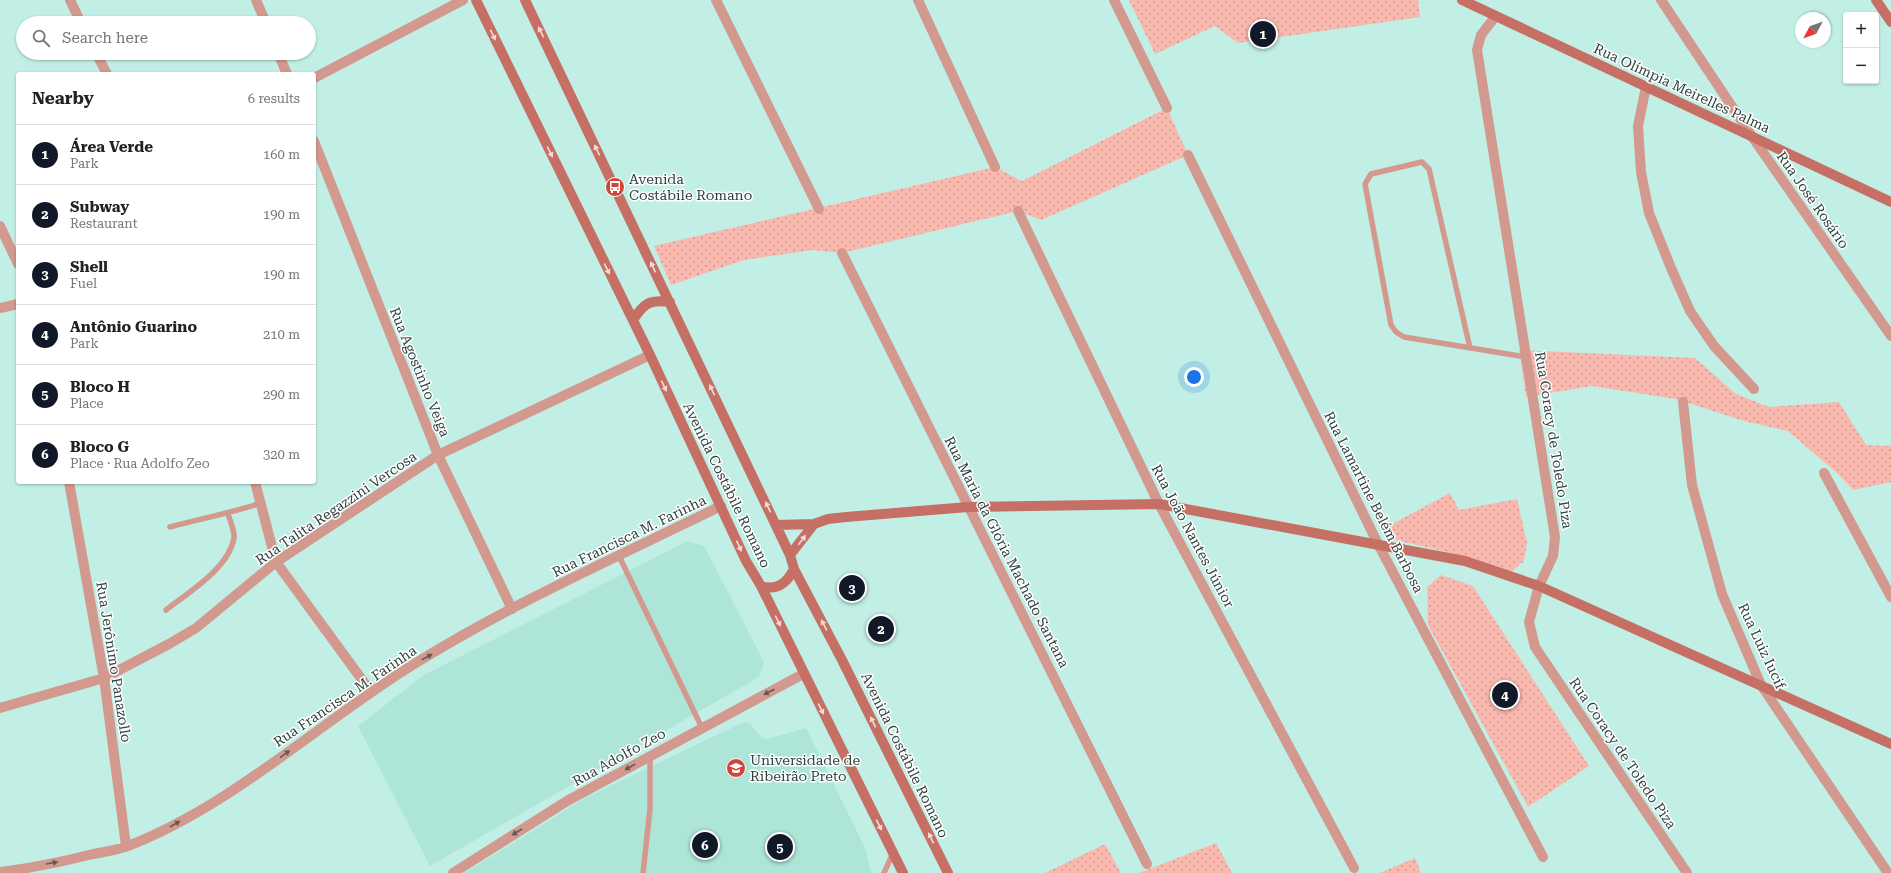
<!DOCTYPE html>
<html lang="en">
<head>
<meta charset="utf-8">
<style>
	body { margin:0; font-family:"Roboto Serif",serif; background:#f2f2f2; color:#222 }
	.controls { position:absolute; right:12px; top:12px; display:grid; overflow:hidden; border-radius:4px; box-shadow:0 1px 3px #0004 }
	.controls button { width:36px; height:36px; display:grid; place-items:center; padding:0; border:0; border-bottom:1px solid #e0e0e0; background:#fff; color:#222; font:20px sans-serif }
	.compass { position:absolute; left:1795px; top:12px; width:36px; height:36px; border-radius:50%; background:#fff; box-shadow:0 1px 3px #0004; rotate:229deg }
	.you { position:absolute; left:1194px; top:377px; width:14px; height:14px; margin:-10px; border:3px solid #fff; border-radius:50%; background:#1a73e8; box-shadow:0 0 0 6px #1a73e833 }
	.badge { display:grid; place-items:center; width:26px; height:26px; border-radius:50%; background:#111827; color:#fff; font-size:13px; font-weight:700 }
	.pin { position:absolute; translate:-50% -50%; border:2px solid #fff; box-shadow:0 1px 4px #0006 }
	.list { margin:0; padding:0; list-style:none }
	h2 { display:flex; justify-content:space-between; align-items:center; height:52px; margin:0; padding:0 16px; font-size:17px }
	h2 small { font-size:13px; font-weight:400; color:#767676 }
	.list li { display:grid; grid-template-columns:26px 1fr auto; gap:12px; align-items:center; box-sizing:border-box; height:60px; padding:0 16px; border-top:1px solid #e0e0e0 }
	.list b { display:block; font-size:15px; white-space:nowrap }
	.list p { margin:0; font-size:13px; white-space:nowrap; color:#767676 }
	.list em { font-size:13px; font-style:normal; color:#767676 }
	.icon { flex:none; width:22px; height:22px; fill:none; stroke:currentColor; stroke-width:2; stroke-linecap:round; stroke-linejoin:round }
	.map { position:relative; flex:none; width:1891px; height:873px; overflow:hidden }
	.search { position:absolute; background:#fff; box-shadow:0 1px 3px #0004; left:16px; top:16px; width:300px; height:44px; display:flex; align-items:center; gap:10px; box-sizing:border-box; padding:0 14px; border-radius:22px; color:#767676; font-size:15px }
	.panel { position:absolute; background:#fff; box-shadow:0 1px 3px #0004; left:16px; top:72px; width:300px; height:412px; border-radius:4px }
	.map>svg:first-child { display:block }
</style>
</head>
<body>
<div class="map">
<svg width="1891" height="873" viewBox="0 0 1891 873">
	<defs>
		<pattern id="park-dots" width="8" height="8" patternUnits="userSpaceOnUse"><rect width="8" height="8" fill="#fab9af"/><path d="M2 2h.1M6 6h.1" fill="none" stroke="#cb9890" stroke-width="1.8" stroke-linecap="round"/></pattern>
	</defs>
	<rect width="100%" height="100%" fill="#c1efe5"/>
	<path fill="#ade5d9" d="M688,541L704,546L764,662L759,677L430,866L358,726L424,675Z
		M744,722L750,724L762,738L768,739L806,728L866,850L871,873H465L585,798Z"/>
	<path fill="url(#park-dots)" d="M1129,0H1418L1420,17L1238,43L1215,26L1155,54Z
		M1167,108L1188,155L1041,220L1018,211L842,253L812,250L744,260L671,285L654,246L995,167L1022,181Z
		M1519,350L1695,358L1736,394L1769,407L1839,402L1866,445L1891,446V482L1853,490L1837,473L1788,431L1744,421L1676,399L1592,386L1526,397Z
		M1450,493L1459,510L1517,499L1527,543L1524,561L1511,572L1443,551L1387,538L1381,530Z
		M1441,575L1473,586L1589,766L1528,807L1428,625L1427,587Z
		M1216,843L1232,873H1139Z
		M1105,844L1121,873H1045Z
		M1415,858L1421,873H1380Z"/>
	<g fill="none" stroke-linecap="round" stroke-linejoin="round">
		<path stroke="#d3988e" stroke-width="5.5" d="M1470,348L1429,169L1422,162L1371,174L1365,184L1391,325L1396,332L1404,337L1526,357
			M170,527C200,519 231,513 261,503
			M619,556L702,728
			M166,610C189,592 229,568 234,538C235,531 230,521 228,514
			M643,873L650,809V756
			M884,873L893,853"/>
		<path stroke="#d3988e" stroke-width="10" d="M70,0L81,23
			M256,0L266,23
			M716,0L819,209
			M918,0L995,167
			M1114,0L1167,108
			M1661,0L1751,135L1891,336
			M1495,17L1481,35L1477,50L1555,537L1553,556L1539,586L1529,622L1535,647L1687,873
			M96,53L107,74
			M278,53L287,74
			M314,78L463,0
			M1646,87L1638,126L1641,172L1649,213L1671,268L1690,311L1714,346L1754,389
			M314,141L438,455L512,609
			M1188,155L1378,544L1543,857
			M1018,211L1159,504L1354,868
			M0,226L18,264
			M842,253L1147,864
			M0,308L18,304
			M1683,402L1692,485L1722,594L1761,685L1888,873
			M1824,473L1891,597
			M69,482L104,678L126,846
			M255,482L276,562L371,692
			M0,708L104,678L169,644L196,628L276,562L438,455L650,355
			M0,872C31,868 62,862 93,854C104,852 117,850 128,846C230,807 319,723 411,666C510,604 617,557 721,506
			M453,873L567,801L803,674"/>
		<path stroke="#c67065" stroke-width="10" d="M476,0L650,355L746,561L761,586L903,873
			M525,0L790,555L794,569L842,660L948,873
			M1462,0L1891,202
			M1876,0L1891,22
			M633,320C644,303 650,299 670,302
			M776,525L814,524L828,519L846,517L968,507L1159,504L1465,561L1539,586L1891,744
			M790,555L814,524
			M761,586C777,591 787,583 794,569"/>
	</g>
	<defs><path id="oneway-solid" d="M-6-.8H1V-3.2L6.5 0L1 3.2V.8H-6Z"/></defs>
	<g fill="#f1dbd8">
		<use href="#oneway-solid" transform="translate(541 32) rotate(-116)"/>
		<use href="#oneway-solid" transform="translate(493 35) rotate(64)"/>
		<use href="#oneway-solid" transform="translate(597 150) rotate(-116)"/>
		<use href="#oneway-solid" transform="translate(550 152) rotate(64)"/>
		<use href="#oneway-solid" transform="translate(653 267) rotate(-115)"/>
		<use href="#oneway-solid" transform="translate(607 269) rotate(64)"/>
		<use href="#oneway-solid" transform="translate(664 386) rotate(65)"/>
		<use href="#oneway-solid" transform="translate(712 390) rotate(-115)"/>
		<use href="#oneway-solid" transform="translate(768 507) rotate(-115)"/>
		<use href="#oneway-solid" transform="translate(802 540) rotate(-53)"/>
		<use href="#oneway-solid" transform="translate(739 546) rotate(65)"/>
		<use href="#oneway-solid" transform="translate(778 621) rotate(64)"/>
		<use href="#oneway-solid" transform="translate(824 625) rotate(-118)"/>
		<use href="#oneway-solid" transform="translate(821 709) rotate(63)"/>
		<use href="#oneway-solid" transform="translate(873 722) rotate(-116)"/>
		<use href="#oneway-solid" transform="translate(879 825) rotate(63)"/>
		<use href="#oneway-solid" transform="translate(931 838) rotate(-116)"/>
	</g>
	<g fill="#605b55">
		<use href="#oneway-solid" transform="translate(427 657) rotate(-29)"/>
		<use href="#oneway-solid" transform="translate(769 692) rotate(153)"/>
		<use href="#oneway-solid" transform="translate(285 754) rotate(-36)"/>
		<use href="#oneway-solid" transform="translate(630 767) rotate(151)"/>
		<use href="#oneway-solid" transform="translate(175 824) rotate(-30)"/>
		<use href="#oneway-solid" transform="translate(517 832) rotate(148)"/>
		<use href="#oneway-solid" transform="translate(52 863) rotate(-10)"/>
	</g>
	<defs>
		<symbol id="bus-disc" viewBox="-11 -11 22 22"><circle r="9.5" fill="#d24438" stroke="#fff"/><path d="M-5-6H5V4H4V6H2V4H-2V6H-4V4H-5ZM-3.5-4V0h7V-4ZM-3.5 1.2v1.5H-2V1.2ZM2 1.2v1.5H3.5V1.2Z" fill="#fff"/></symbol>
		<symbol id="university-disc" viewBox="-11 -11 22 22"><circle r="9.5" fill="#d24438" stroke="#fff"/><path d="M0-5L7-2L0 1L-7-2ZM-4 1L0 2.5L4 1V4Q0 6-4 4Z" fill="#fff"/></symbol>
	</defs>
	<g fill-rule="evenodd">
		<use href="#bus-disc" x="604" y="176" width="22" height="22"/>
		<use href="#university-disc" x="725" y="757" width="22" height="22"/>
	</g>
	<g text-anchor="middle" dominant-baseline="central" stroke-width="3" stroke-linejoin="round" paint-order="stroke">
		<g font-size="14" fill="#2e413d" stroke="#fff">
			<text transform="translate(1682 88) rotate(25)">Rua Olímpia Meirelles Palma</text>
			<text transform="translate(1813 200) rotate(55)">Rua José Rosário</text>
			<text transform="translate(420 372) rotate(68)">Rua Agostinho Veiga</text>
			<text transform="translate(1554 440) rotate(81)">Rua Coracy de Toledo Piza</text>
			<text transform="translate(727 485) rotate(64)">Avenida Costábile Romano</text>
			<text transform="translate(1374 502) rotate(63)">Rua Lamartine Belém Barbosa</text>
			<text transform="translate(336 508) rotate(-34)">Rua Talita Regazzini Vercosa</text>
			<text transform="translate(629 536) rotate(-26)">Rua Francisca M. Farinha</text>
			<text transform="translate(1193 536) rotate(62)">Rua João Nantes Júnior</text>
			<text transform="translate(1007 552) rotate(63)">Rua Maria da Glória Machado Santana</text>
			<text transform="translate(1762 646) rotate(65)">Rua Luiz Iucif</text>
			<text transform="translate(114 662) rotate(81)">Rua Jerônimo Panazollo</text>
			<text transform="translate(345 696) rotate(-34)">Rua Francisca M. Farinha</text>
			<text transform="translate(1623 753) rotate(56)">Rua Coracy de Toledo Piza</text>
			<text transform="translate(905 755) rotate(64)">Avenida Costábile Romano</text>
			<text transform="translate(619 757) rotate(-29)">Rua Adolfo Zeo</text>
		</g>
		<g font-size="14" fill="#2e413d" stroke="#fff" text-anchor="start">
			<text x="629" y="179">Avenida<tspan x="629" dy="16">Costábile Romano</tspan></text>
			<text x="750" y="760">Universidade de<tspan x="750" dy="16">Ribeirão Preto</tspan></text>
		</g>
	</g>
</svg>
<div class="controls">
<button>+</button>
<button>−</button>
</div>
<svg class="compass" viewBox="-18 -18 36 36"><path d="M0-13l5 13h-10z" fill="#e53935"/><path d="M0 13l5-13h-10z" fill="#767676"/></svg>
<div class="you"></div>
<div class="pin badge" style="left:1263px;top:34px">1</div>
<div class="pin badge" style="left:881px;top:629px">2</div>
<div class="pin badge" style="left:852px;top:588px">3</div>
<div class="pin badge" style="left:1505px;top:695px">4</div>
<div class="pin badge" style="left:780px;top:847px">5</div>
<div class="pin badge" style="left:705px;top:845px">6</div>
<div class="search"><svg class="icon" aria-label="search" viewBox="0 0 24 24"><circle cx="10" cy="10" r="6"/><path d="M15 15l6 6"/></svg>Search here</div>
<section class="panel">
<h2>Nearby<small>6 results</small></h2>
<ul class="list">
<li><span class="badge">1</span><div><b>Área Verde</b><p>Park</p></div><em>160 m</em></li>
<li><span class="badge">2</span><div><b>Subway</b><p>Restaurant</p></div><em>190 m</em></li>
<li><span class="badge">3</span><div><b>Shell</b><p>Fuel</p></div><em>190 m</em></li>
<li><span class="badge">4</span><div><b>Antônio Guarino</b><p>Park</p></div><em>210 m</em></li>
<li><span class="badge">5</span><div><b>Bloco H</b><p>Place</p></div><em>290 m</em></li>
<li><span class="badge">6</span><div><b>Bloco G</b><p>Place · Rua Adolfo Zeo</p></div><em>320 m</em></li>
</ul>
</section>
</div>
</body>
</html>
